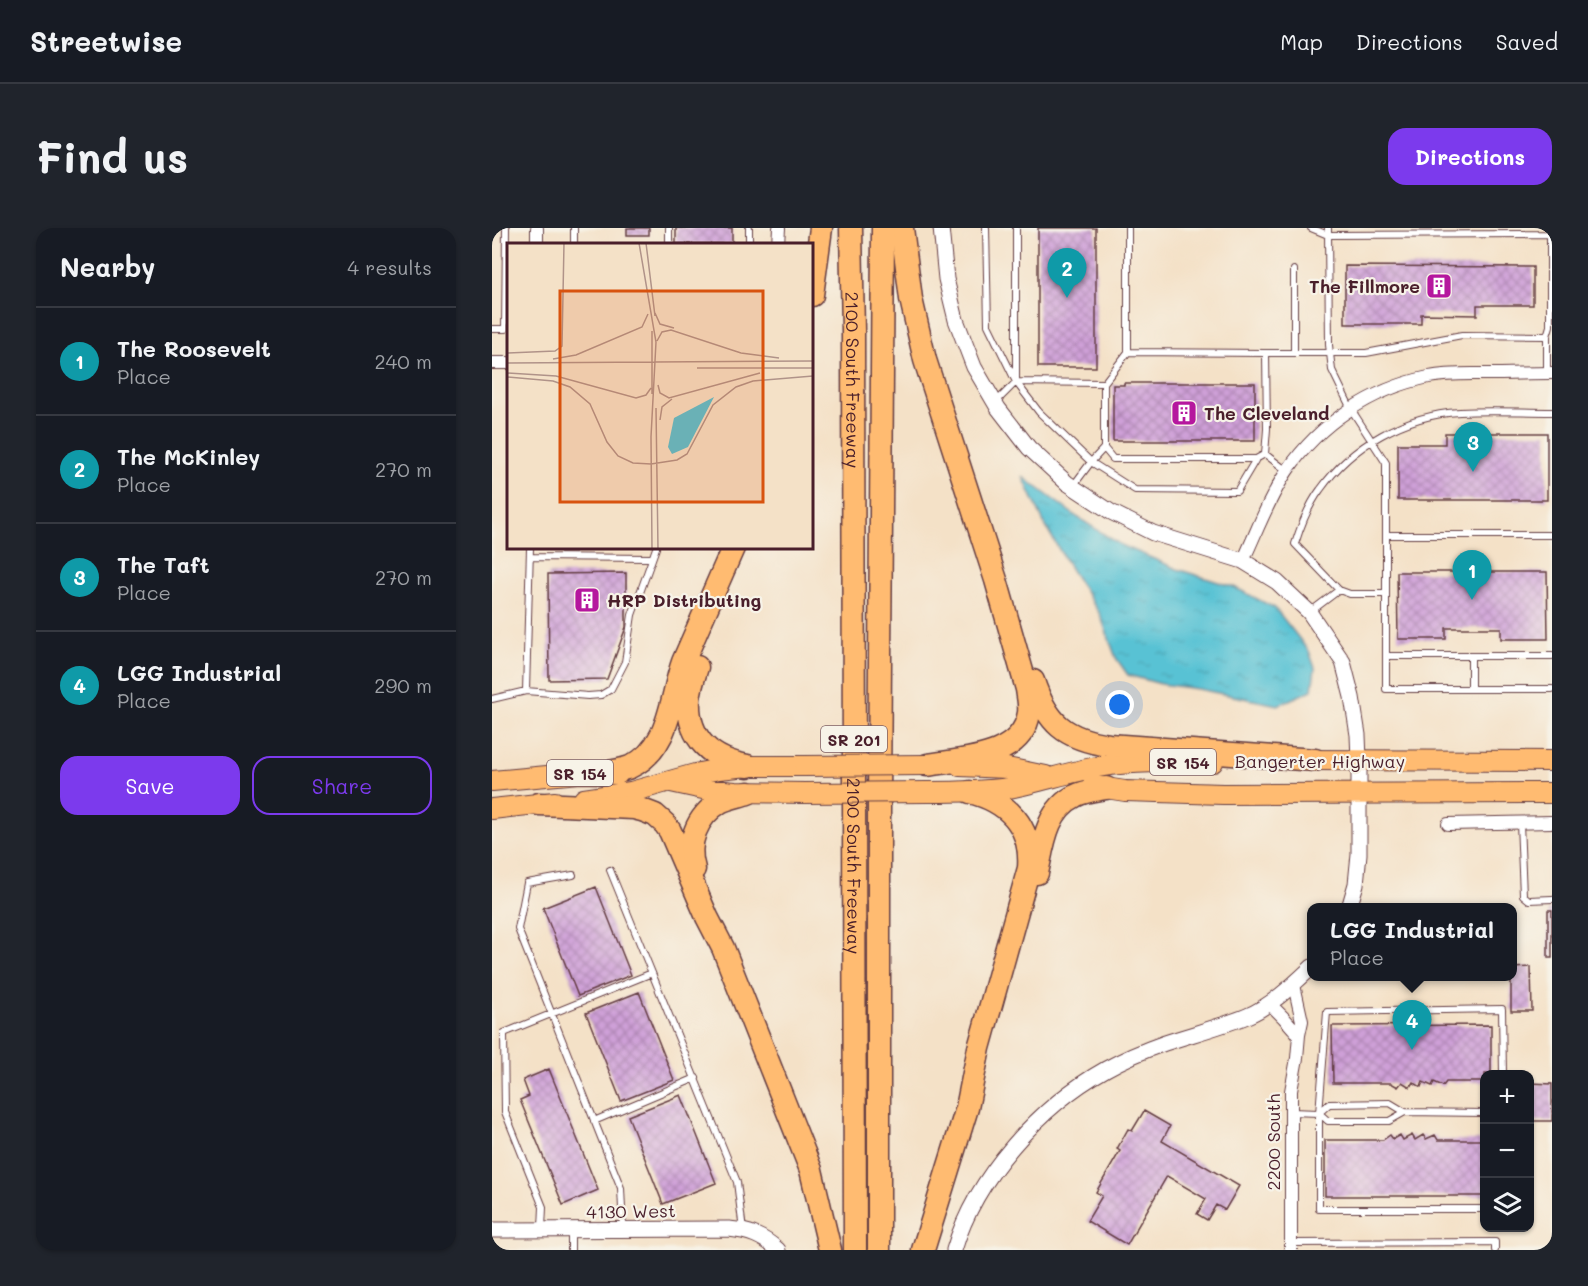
<!DOCTYPE html>
<html lang="en">
<head>
<meta charset="utf-8">
<style>
	body { margin:0; font-family:Mali,sans-serif; background:#20242c; color:#f1f3f6 }
	.controls { position:absolute; right:18px; bottom:18px; display:grid; overflow:hidden; border-radius:12px; box-shadow:0 2px 4px #0004 }
	.controls button { width:54px; height:54px; display:grid; place-items:center; padding:0; border:0; border-bottom:2px solid #363941; background:#171b24; color:#f1f3f6; font:30px sans-serif }
	.you { position:absolute; left:628px; top:477px; width:21px; height:21px; margin:-15px; border:4px solid #fff; border-radius:50%; background:#1a73e8; box-shadow:0 0 0 9px #1a73e833 }
	.badge { display:grid; place-items:center; width:39px; height:39px; border-radius:50%; background:#7c3aed; color:#fff; font-size:20px; font-weight:700 }
	.pin { position:absolute; translate:-50% -50px; filter:drop-shadow(0 2px 3px #0008) }
	.pin::after { content:''; position:absolute; top:32px; width:21px; height:18px; background:inherit; clip-path:polygon(0 0,100% 0,50% 100%) }
	.popup { position:absolute; left:815px; top:675px; width:210px; height:78px; box-sizing:border-box; display:grid; place-content:center; border-radius:12px; background:#171b24; filter:drop-shadow(0 2px 4px #0005); font-size:20px; white-space:nowrap; color:#9ea1a6 }
	.popup b { font-size:22px; color:#f1f3f6 }
	.popup::after { content:''; position:absolute; left:50%; top:100%; margin-left:-12px; border:12px solid transparent; border-top-color:#171b24 }
	.list { margin:0; padding:0; list-style:none }
	h2 { display:flex; justify-content:space-between; align-items:center; height:78px; margin:0; padding:0 24px; font-size:26px }
	h2 small { font-size:20px; font-weight:400; color:#9ea1a6 }
	.list li { display:grid; grid-template-columns:39px 1fr auto; gap:18px; align-items:center; box-sizing:border-box; height:108px; padding:0 24px; border-top:2px solid #363941 }
	.list b { display:block; font-size:22px; white-space:nowrap }
	.list p { margin:0; font-size:20px; white-space:nowrap; color:#9ea1a6 }
	.list em { font-size:20px; font-style:normal; color:#9ea1a6 }
	.actions { display:flex; gap:12px; padding:18px 24px }
	.actions a { flex:1; padding:14px 0; border:2px solid #7c3aed; border-radius:18px; text-align:center; font-size:21px; color:#7c3aed }
	.actions .main { background:#7c3aed; color:#fff }
	.icon { flex:none; width:33px; height:33px; fill:none; stroke:currentColor; stroke-width:2; stroke-linecap:round; stroke-linejoin:round }
	.map { position:relative; flex:none; width:1060px; height:1022px; overflow:hidden; border-radius:18px }
	header { display:flex; align-items:center; gap:36px; box-sizing:border-box; height:84px; padding:0 30px; background:#171b24; border-bottom:2px solid #363941 }
	header strong { font-size:28px }
	nav { display:flex; gap:33px; margin-inline-start:auto; font-size:21px }
	.intro { display:flex; align-items:center; justify-content:space-between; box-sizing:border-box; height:144px; padding:0 36px }
	h1 { margin:0; font-size:42px }
	.button { padding:15px 27px; border-radius:18px; background:#7c3aed; color:#fff; font-size:21px; font-weight:700 }
	main { display:flex; gap:36px; padding:0 36px }
	aside { flex:1; background:#171b24; border-radius:18px; box-shadow:0 2px 4px #0004 }
	.map>svg:first-child { display:block }
</style>
</head>
<body>
<header>
<strong>Streetwise</strong>
<nav><a>Map</a><a>Directions</a><a>Saved</a></nav>
</header>
<div class="intro"><h1>Find us</h1><a class="button">Directions</a></div>
<main>
<aside>
<h2>Nearby<small>4 results</small></h2>
<ul class="list">
<li><span class="badge" style="background:#0f9aa8">1</span><div><b>The Roosevelt</b><p>Place</p></div><em>240 m</em></li>
<li><span class="badge" style="background:#0f9aa8">2</span><div><b>The McKinley</b><p>Place</p></div><em>270 m</em></li>
<li><span class="badge" style="background:#0f9aa8">3</span><div><b>The Taft</b><p>Place</p></div><em>270 m</em></li>
<li><span class="badge" style="background:#0f9aa8">4</span><div><b>LGG Industrial</b><p>Place</p></div><em>290 m</em></li>
</ul>
<div class="actions"><a class="main">Save</a><a>Share</a></div>
</aside>
<div class="map">
<svg width="1060" height="1022" viewBox="0 0 1060 1022">
	<defs>
		<pattern id="water-ripples" width="26" height="14" patternUnits="userSpaceOnUse" patternTransform="scale(1.5)"><rect width="26" height="14" fill="#58c2d4"/><path d="M2 4q2-2 4 0t4 0M15 11q2-2 4 0t4 0" fill="none" stroke="#4ea6b6"/></pattern>
		<pattern id="building-cross-hatch" width="8" height="8" patternUnits="userSpaceOnUse" patternTransform="scale(1.5)"><rect width="8" height="8" fill="#cfa0d8"/><path d="M0 0l8 8M0 8l8-8" fill="none" stroke="#aa82af"/></pattern>
	</defs>
	<rect width="100%" height="100%" fill="#f7f3e8"/>
	<filter id="ink" filterUnits="userSpaceOnUse"><feTurbulence type="fractalNoise" baseFrequency=".0167" numOctaves="2"/><feDisplacementMap in="SourceGraphic" scale="12" xChannelSelector="R" yChannelSelector="G"/><feConvolveMatrix kernelMatrix="1 2 1 2 8 2 1 2 1" color-interpolation-filters="sRGB"/></filter>
	<filter id="wash" filterUnits="userSpaceOnUse"><feTurbulence type="fractalNoise" baseFrequency=".008" numOctaves="4" result="noise"/><feDisplacementMap in="SourceGraphic" scale="24" xChannelSelector="R" yChannelSelector="G"/><feGaussianBlur stdDeviation="1.35" result="paint"/><feColorMatrix in="noise" values="0 0 0 0 0 0 0 0 0 0 0 0 0 0 0 0 0 1.4 0 .05"/><feComposite in="paint" operator="in"/></filter>
	<g filter="url(#wash)">
		<rect width="100%" height="100%" fill="#f4e1c7"/>
		<path fill="url(#water-ripples)" stroke="#517080" stroke-width="1.5" d="M531,249L585,289L627,316L685,341L742,359L783,380L817,423L823,440L820,462L786,477L706,461L669,456L636,447L624,430L608,386L579,342L553,297Z"/>
		<g id="blocks">
			<path fill="url(#building-cross-hatch)" d="M135,0H157V7H135Z
				M184,0H240V16H184Z
				M546,0H604V139H546Z
				M853,38L1041,39V77H985V87L929,86V96H853Z
				M632,155H763V213H621V157H632Z
				M953,205H1055V272H906V216H953Z
				M905,344H1055L1056,411H1009V400H954V411H906Z
				M134,345V399L115,451L57,452L56,346Z
				M104,659L139,747L86,768L51,680Z
				M1056,682H1060V730H1056Z
				M1039,739L1040,783H1019V748H1020V740Z
				M147,764L182,852L129,873L94,785Z
				M999,797V846H993V854H954L951,858L942,854L940,858L931,854L929,859L921,854L918,859L910,854L906,859L899,855H841L840,798Z
				M57,841L106,962L71,977L28,872L37,868L31,852Z
				M1038,855L1060,856V893H1038Z
				M189,867L224,955L171,976L136,888Z
				M652,883L678,898L670,913L747,958L733,982L724,977L715,992L705,986L714,971L675,948L635,1017L595,993L610,968L604,964L628,923L625,921L636,901L640,903Z
				M898,907L901,911L908,907L911,912L920,907L923,912L931,907L934,911L943,907L946,912H993V968H833V912H891Z"/>
		</g>
	</g>
	<g filter="url(#ink)">
		<use href="#blocks" fill-opacity="0" stroke="#643c42" stroke-width="1.5"/>
		<g fill="none" stroke-linecap="round" stroke-linejoin="round">
			<defs>
				<path id="service" d="M82,0V16
					M257,0V16
					M494,0L496,97L524,154L547,184L599,234L581,258
					M819,0L836,7L1060,6
					M836,0L837,117L840,142L859,181L894,235V461H1060
					M177,16V0
					M802,42V125
					M0,101H13L14,0
					M636,124V0
					M1055,145V108L1058,98V0
					M524,154L612,155L636,124L774,125
					M612,155V220L599,234L643,262L745,263L764,231L773,226L795,243
					M504,174L524,154V0
					M612,220L621,231H764
					M773,226L775,201L774,125H874L970,107L1055,108
					M894,307H1060
					M38,329L160,330
					M894,366H858L847,362L803,316C809,297 816,278 828,262C860,217 913,187 968,184C998,182 1030,184 1060,184
					M818,384L847,362
					M894,428H1060
					M979,428V461
					M34,463L38,320
					M0,471L34,463L96,468L109,467L119,461L133,434L140,387L164,320
					M1028,595L1031,667L1037,672L1060,671
					M118,642L245,954L251,1002
					M81,647L35,655L26,701L129,960L131,1002
					M799,884L827,885V981H993
					M827,885L835,784L1010,781L1011,846
					M827,885L837,876L898,875L913,884L993,885
					M827,885L836,893H897L913,884
					M102,893L204,850
					M50,1000L51,979L13,884L12,805L160,745
					M79,1003V1022
					M799,1015L1003,1014V1022"/>
				<path id="minor" d="M45,16V0
					M286,16L287,0
					M0,135H16
					M751,333C765,303 777,270 795,243C828,195 879,161 937,149C956,145 976,146 996,146C1017,146 1039,145 1060,145
					M956,596L1060,594
					M777,775L792,790L807,807
					M799,1022V863L805,830L807,807L810,793L802,757"/>
				<path id="tertiary" d="M449,0L454,51L464,92L482,139L506,180L537,220L575,255L619,284L661,305L751,333L785,354L817,384L851,434L860,469L866,507L867,532V626L864,656L857,680
					M0,1002L237,1001C257,1003 271,1008 286,1022
					M462,1022C484,948 548,878 614,841C632,831 653,822 673,815C700,806 728,799 755,788C779,778 801,757 820,739"/>
				<path id="trunk" d="M808,532L1060,533
					M468,538L515,540L554,548
					M0,553L87,545L126,546
					M179,554L211,561L243,564L313,565
					M601,558L633,563L731,566L1060,565
					M435,564C462,564 490,564 517,560C549,554 579,543 611,538C647,533 685,534 721,534
					M92,571L139,564L203,546L227,541L256,538H313
					M0,581L63,574"/>
				<g id="motorway">
					<path id="s1" d="M359,0L361,103L363,1022"/>
					<path d="M410,0L419,71L433,132L504,352L535,461C536,469 538,477 537,485C530,531 471,531 435,537"/>
					<path d="M320,67L329,0"/>
					<path d="M205,439C202,449 198,460 197,471C195,511 220,532 256,538"/>
					<path d="M541,453C555,495 573,511 617,517L823,532"/>
					<path d="M111,545C120,543 130,542 138,539C179,520 178,470 191,434L241,320"/>
					<path d="M47,576L142,580L150,582L163,587L173,596L178,603L215,689L231,720L319,942L338,1022"/>
					<path d="M202,641C194,615 205,588 228,574C236,570 247,568 256,565"/>
					<path d="M545,645C551,618 554,582 583,568C592,563 604,562 614,560"/>
					<path d="M387,1022V576L391,0"/>
					<path d="M431,1022L475,880L487,820L537,640C540,599 517,574 478,564"/>
				</g>
			</defs>
			<use href="#service" stroke="#643c42" stroke-width="8"/>
			<use href="#minor" stroke="#643c42" stroke-width="14"/>
			<use href="#tertiary" stroke="#643c42" stroke-width="17"/>
			<use href="#trunk" stroke="#643c42" stroke-width="22"/>
			<use href="#motorway" stroke="#643c42" stroke-width="25"/>
			<use href="#service" stroke="#fff" stroke-width="6"/>
			<use href="#minor" stroke="#fff" stroke-width="12"/>
			<use href="#tertiary" stroke="#fff" stroke-width="15"/>
			<use href="#trunk" stroke="#ffbb71" stroke-width="20"/>
			<use href="#motorway" stroke="#ffbb71" stroke-width="22"/>
			<defs>
				<path id="trunk-bridge" d="M313,538L435,537
					M313,565L435,564"/>
			</defs>
			<use href="#trunk-bridge" stroke="#643c42" stroke-width="22" stroke-linecap="butt"/>
			<use href="#trunk-bridge" stroke="#ffbb71" stroke-width="20"/>
		</g>
	</g>
	<defs>
		<symbol id="building-square" viewBox="-11 -11 22 22"><rect x="-9" y="-9" width="18" height="18" rx="4" fill="#b5179e" stroke="#f7f3e8"/><path d="M-4-6H4V6H1V3H-1V6H-4ZM-2.5-4.3h1.7v1.8h-1.7ZM.8-4.3h1.7v1.8H.8ZM-2.5-1h1.7V.8h-1.7ZM.8-1h1.7V.8H.8Z" fill="#fff"/></symbol>
	</defs>
	<g fill-rule="evenodd">
		<use href="#building-square" x="932" y="43" width="30" height="30"/>
		<use href="#building-square" x="677" y="170" width="30" height="30"/>
		<use href="#building-square" x="80" y="357" width="30" height="30"/>
	</g>
	<g text-anchor="middle" dominant-baseline="central" stroke-width="4.5" stroke-linejoin="round" paint-order="stroke">
		<g fill="#f7f3e8" stroke="#7e5f64" stroke-width="1.5">
			<rect x="329" y="498" width="66" height="26" rx="4.5"/>
			<rect x="658" y="521" width="66" height="26" rx="4.5"/>
			<rect x="55" y="532" width="66" height="26" rx="4.5"/>
		</g>
		<g font-size="16" font-weight="bold" fill="#4a1f2b">
			<text x="362" y="511">SR 201</text>
			<text x="691" y="534">SR 154</text>
			<text x="88" y="545">SR 154</text>
		</g>
		<g font-size="18" font-weight="bold" fill="#4a1f2b" stroke="#f7f3e8" text-anchor="start">
			<text x="928" y="58" text-anchor="end">The Fillmore</text>
			<text x="712" y="185">The Cleveland</text>
			<text x="115" y="372">HRP Distributing</text>
		</g>
		<g font-size="18" fill="#4a1f2b" stroke="#f7f3e8">
			<text stroke="none"><textPath href="#s1" startOffset="152">2100 South Freeway</textPath></text>
			<text x="828" y="533">Bangerter Highway</text>
			<text stroke="none"><textPath href="#s1" startOffset="638">2100 South Freeway</textPath></text>
			<text transform="translate(781 914) rotate(-90)">2200 South</text>
			<text transform="translate(139 983) rotate(-1)">4130 West</text>
		</g>
	</g>
	<g transform="translate(15 15)">
		<rect width="306" height="306" fill="#f4e1c7"/>
		<path d="M207,154L181,204L165,211L161,204L167,175Z" fill="#58c2d4"/>
		<path fill="none" stroke="#b09389" stroke-width="1.5" d="M132,0L149,99L144,194L145,306M139,0L148,73M148,70L153,81L167,85M150,98L155,89L164,87L234,110L272,115M0,110L48,108L55,103L57,0M46,116L69,112L135,84L141,71M0,120L306,118M190,125H306M0,130L49,133L129,155L139,152L144,145M0,134L46,138L63,144L83,161L100,199L111,213L126,220L144,221L170,217L180,211L206,162L229,144L246,138L306,133M151,142L153,150L162,155L253,130M145,151V88M149,165L151,306M153,177L155,164L165,156"/>
		<path fill="#d8530f" fill-opacity="0.15" stroke="#d8530f" stroke-width="3" d="M53,48H256V259H53Z"/>
		<rect width="306" height="306" fill="none" stroke="#4a1f2b" stroke-width="3"/>
	</g>
</svg>
<div class="controls">
<button>+</button>
<button>−</button>
<button><svg class="icon" aria-label="layers" viewBox="0 0 24 24"><path d="M12 4l9 5-9 5-9-5zM3 14l9 5 9-5"/></svg></button>
</div>
<div class="you"></div>
<div class="pin badge" style="left:980px;top:372px;background:#0f9aa8">1</div>
<div class="pin badge" style="left:575px;top:70px;background:#0f9aa8">2</div>
<div class="pin badge" style="left:981px;top:244px;background:#0f9aa8">3</div>
<div class="pin badge" style="left:920px;top:822px;background:#0f9aa8">4</div>
<div class="popup"><b>LGG Industrial</b>Place</div>
</div>
</main>
</body>
</html>
